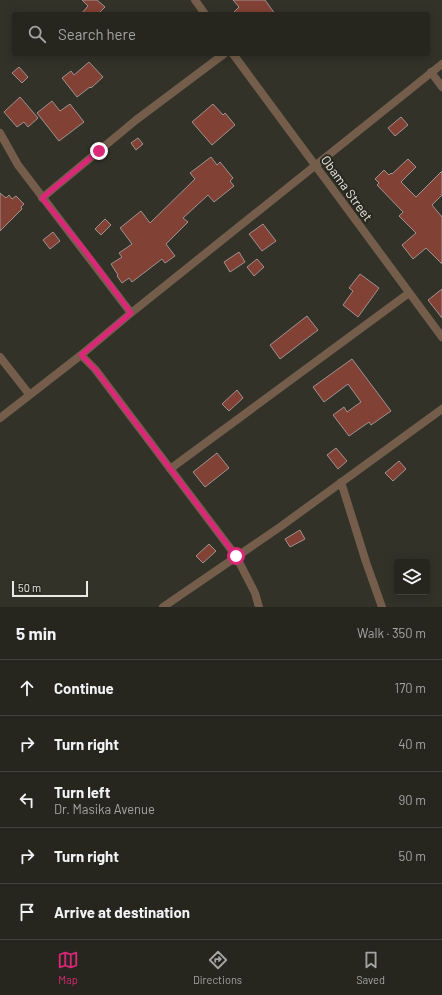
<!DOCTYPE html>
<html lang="en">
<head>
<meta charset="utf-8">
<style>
	body { margin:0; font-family:Barlow,sans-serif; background:#32322c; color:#f1f3f6 }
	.controls { position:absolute; right:12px; bottom:12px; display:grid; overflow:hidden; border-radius:4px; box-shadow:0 2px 10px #0003 }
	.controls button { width:36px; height:36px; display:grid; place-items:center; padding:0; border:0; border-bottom:1px solid #42433d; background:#26261f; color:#f1f3f6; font:20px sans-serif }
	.scale { position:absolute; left:12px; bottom:10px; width:76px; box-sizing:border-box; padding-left:4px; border:2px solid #e9e8e2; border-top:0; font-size:11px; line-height:14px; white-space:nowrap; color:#e9e8e2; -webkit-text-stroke:3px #29281f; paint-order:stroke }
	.stop { position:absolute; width:12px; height:12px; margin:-9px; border:3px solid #db2777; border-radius:50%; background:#fff }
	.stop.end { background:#db2777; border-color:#fff; box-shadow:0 1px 4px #0008 }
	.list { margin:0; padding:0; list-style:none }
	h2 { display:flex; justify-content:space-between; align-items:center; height:52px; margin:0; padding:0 16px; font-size:17px }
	h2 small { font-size:13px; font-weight:400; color:#a4a5a4 }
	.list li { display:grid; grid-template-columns:26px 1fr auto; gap:12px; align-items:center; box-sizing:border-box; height:56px; padding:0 16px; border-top:1px solid #42433d }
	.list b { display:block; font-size:15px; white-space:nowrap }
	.list p { margin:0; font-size:13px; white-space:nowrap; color:#a4a5a4 }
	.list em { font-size:13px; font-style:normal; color:#a4a5a4 }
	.icon { flex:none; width:22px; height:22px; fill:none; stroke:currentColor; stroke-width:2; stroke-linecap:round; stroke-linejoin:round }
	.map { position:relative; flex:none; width:442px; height:607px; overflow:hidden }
	.search { position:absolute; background:#26261f; box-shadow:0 2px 10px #0003; left:12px; right:12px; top:12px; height:44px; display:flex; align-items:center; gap:10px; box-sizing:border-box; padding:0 14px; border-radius:4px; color:#a4a5a4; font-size:15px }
	.sheet { height:332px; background:#26261f }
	nav { display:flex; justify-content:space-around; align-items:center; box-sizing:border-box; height:56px; border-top:1px solid #42433d; background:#26261f; font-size:11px; color:#a4a5a4 }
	nav a { display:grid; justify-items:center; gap:2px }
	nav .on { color:#db2777 }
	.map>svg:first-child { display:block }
</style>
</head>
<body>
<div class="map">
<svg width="442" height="607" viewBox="0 0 442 607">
	<rect width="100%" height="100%" fill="#333229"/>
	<path fill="#824135" stroke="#a09391" d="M82,0H97L105,7L98,14H81L88,6Z
		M233,0H265L275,14H232L239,7Z
		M89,62L103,77L91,88L90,87L77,97L62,78L71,71L74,75Z
		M19,67L28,77L22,83L12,73Z
		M20,97L38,118L28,127L24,122L17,127L4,112Z
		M52,101L60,111L70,104L84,122L59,141L37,113Z
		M213,104L223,115L225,113L235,125L212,145L192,122Z
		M401,117L408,125L395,136L388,128Z
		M138,138L143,144L136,150L131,143Z
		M211,157L217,165L220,162L233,178L230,181L234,186L214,202L208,195L183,218L188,222L166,244L175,256L165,263L162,259L132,282L129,278L122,283L117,276L118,275L111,264L122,257L119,253L132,244L120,228L141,211L150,223L195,179L190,173Z
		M408,159L416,167L401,182L416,197L442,171V195L432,205L442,217V264L426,248L413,259L402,245L416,233L399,216L403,212L377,185L379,183L375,179L384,170L389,175L391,173L392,174Z
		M0,193L6,198L9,195L12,199L16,196L24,204L21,207L22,209L0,231Z
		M105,219L111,225L101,235L95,229Z
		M263,224L276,241L262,251L249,234Z
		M53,232L60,241L50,249L43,240Z
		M239,252L245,262L230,272L224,262Z
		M257,259L264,267L254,276L247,267Z
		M360,274L379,288L358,317L343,305L353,291L349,288Z
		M442,289V318L428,300Z
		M307,316L318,330L280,359L270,345Z
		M352,359L391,411L371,425L369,422L349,436L333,415L344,407L347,412L361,402L348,384L324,402L313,387Z
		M237,390L243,398L229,411L222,404Z
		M336,448L347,461L338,469L327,455Z
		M217,453L229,468L205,487L193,472Z
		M399,461L406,469L393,481L385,473Z
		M300,530L305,539L290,547L285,539Z
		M209,544L216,551L203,563L196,556Z"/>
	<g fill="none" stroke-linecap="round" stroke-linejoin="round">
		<path stroke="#745e4b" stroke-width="8" d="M195,0L205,14
			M233,54L442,337
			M431,72L442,87
			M0,133L18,165L131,313
			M42,198L136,120L224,54
			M81,355L95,369L236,556L255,593L259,607
			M0,357L29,394
			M0,418L81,355L131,313L442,64
			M170,469L409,293
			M341,482L366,562L382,607
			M163,607L280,527L442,409"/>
	</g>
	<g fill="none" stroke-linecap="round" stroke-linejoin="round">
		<path stroke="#db2777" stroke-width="5" d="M99,151L42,198L86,252L131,313L81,355L95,369L236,556"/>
	</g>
	<g text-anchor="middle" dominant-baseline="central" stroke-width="4" stroke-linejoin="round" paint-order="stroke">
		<g font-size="13" fill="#e9e8e2" stroke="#29281f">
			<text transform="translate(347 188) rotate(54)">Obama Street</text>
		</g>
	</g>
</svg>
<div class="controls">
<button><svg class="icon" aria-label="layers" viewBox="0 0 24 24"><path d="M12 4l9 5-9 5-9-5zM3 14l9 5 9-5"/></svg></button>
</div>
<div class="scale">50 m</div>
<div class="stop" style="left:236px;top:556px"></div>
<div class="stop end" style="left:99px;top:151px"></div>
<div class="search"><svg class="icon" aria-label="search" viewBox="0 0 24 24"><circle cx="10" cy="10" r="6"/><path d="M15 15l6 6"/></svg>Search here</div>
</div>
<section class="sheet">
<h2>5 min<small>Walk · 350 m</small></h2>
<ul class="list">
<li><svg class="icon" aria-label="ahead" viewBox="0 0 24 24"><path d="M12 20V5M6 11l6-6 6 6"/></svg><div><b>Continue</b></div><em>170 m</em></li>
<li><svg class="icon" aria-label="right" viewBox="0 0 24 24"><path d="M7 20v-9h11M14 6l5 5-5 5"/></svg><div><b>Turn right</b></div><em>40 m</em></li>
<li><svg class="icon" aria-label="left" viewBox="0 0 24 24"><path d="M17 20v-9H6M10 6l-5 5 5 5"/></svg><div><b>Turn left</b><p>Dr. Masika Avenue</p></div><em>90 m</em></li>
<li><svg class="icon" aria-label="right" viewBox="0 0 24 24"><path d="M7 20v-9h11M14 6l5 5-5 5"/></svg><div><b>Turn right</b></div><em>50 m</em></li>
<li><svg class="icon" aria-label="arrive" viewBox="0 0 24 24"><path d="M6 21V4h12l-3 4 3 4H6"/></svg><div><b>Arrive at destination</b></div></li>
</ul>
</section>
<nav>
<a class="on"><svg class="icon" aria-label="map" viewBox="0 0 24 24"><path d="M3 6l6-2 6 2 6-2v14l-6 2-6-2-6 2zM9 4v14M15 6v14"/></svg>Map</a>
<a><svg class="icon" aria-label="directions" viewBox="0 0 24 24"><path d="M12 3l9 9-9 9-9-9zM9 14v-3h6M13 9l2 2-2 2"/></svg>Directions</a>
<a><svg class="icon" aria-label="saved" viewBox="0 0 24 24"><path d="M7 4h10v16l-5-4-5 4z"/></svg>Saved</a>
</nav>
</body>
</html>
